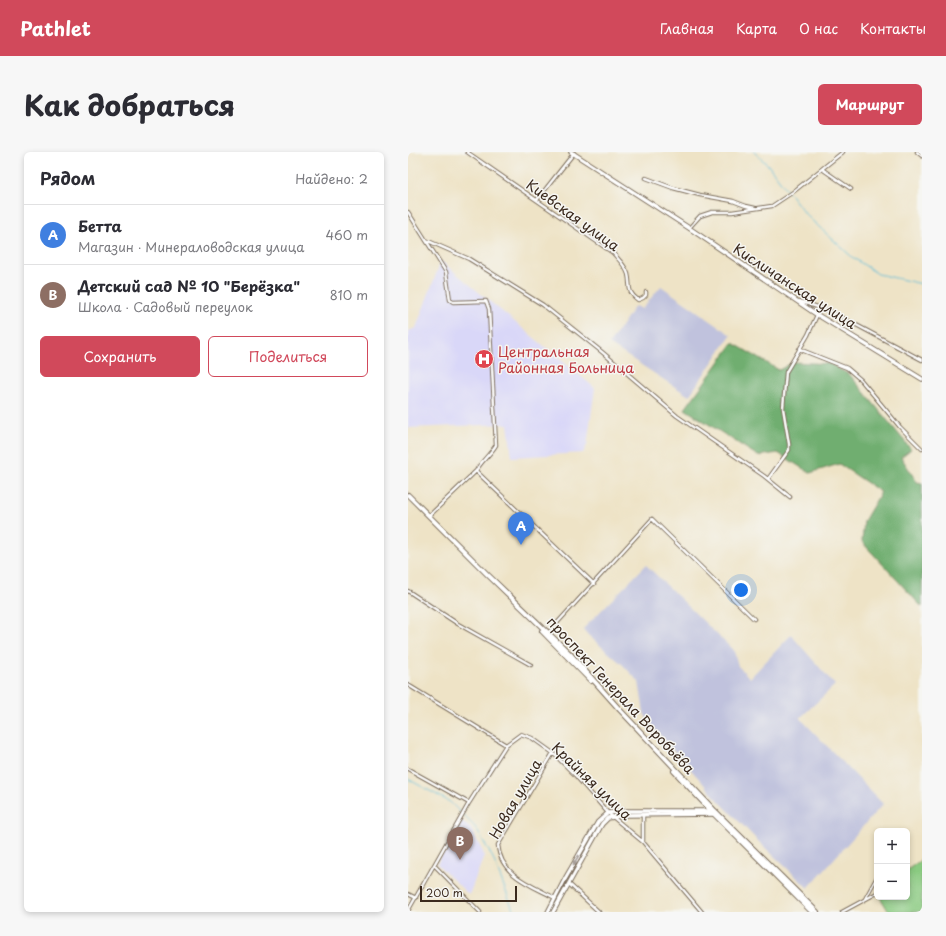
<!DOCTYPE html>
<html lang="ru">
<head>
<meta charset="utf-8">
<style>
	body { margin:0; font-family:"Playpen Sans",sans-serif; background:#f7f7f7; color:#2b2b33 }
	.controls { position:absolute; right:12px; bottom:12px; display:grid; overflow:hidden; border-radius:6px; box-shadow:0 2px 6px #0003 }
	.controls button { width:36px; height:36px; display:grid; place-items:center; padding:0; border:0; border-bottom:1px solid #e1e1e2; background:#fff; color:#2b2b33; font:20px sans-serif }
	.scale { position:absolute; left:12px; bottom:10px; width:97px; box-sizing:border-box; padding-left:4px; border:2px solid #3b2a1e; border-top:0; font-size:11px; line-height:14px; white-space:nowrap; color:#3b2a1e; -webkit-text-stroke:3px #f6f6f2; paint-order:stroke }
	.you { position:absolute; left:333px; top:438px; width:14px; height:14px; margin:-10px; border:3px solid #fff; border-radius:50%; background:#1a73e8; box-shadow:0 0 0 6px #1a73e833 }
	.badge { display:grid; place-items:center; width:26px; height:26px; border-radius:50%; background:#d1495b; color:#fff; font-size:13px; font-weight:700 }
	.pin { position:absolute; translate:-50% -33px; filter:drop-shadow(0 1px 2px #0008) }
	.pin::after { content:''; position:absolute; top:21px; width:14px; height:12px; background:inherit; clip-path:polygon(0 0,100% 0,50% 100%) }
	.list { margin:0; padding:0; list-style:none }
	h2 { display:flex; justify-content:space-between; align-items:center; height:52px; margin:0; padding:0 16px; font-size:17px }
	h2 small { font-size:13px; font-weight:400; color:#7c7c81 }
	.list li { display:grid; grid-template-columns:26px 1fr auto; gap:12px; align-items:center; box-sizing:border-box; height:60px; padding:0 16px; border-top:1px solid #e1e1e2 }
	.list b { display:block; font-size:15px; white-space:nowrap }
	.list p { margin:0; font-size:13px; white-space:nowrap; color:#7c7c81 }
	.list em { font-size:13px; font-style:normal; color:#7c7c81 }
	.actions { display:flex; gap:8px; padding:12px 16px }
	.actions a { flex:1; padding:9px 0; border:1px solid #d1495b; border-radius:6px; text-align:center; font-size:14px; color:#d1495b }
	.actions .main { background:#d1495b; color:#fff }
	.map { position:relative; flex:none; width:514px; height:760px; overflow:hidden; border-radius:6px }
	header { display:flex; align-items:center; gap:24px; box-sizing:border-box; height:56px; padding:0 20px; background:#d1495b; color:#fff }
	header strong { font-size:19px }
	nav { display:flex; gap:22px; margin-inline-start:auto; font-size:14px }
	.intro { display:flex; align-items:center; justify-content:space-between; box-sizing:border-box; height:96px; padding:0 24px }
	h1 { margin:0; font-size:28px }
	.button { padding:10px 18px; border-radius:6px; background:#d1495b; color:#fff; font-size:14px; font-weight:700 }
	main { display:flex; gap:24px; padding:0 24px }
	aside { flex:1; background:#fff; border-radius:6px; box-shadow:0 2px 6px #0003 }
	.map>svg:first-child { display:block }
</style>
</head>
<body>
<header>
<strong>Pathlet</strong>
<nav><a>Главная</a><a>Карта</a><a>О нас</a><a>Контакты</a></nav>
</header>
<div class="intro"><h1>Как добраться</h1><a class="button">Маршрут</a></div>
<main>
<aside>
<h2>Рядом<small>Найдено: 2</small></h2>
<ul class="list">
<li><span class="badge" style="background:#3f7fe0">A</span><div><b>Бетта</b><p>Магазин · Минераловодская улица</p></div><em>460 m</em></li>
<li><span class="badge" style="background:#8d6e63">B</span><div><b>Детский сад № 10 &quot;Берёзка&quot;</b><p>Школа · Садовый переулок</p></div><em>810 m</em></li>
</ul>
<div class="actions"><a class="main">Сохранить</a><a>Поделиться</a></div>
</aside>
<div class="map">
<svg width="514" height="760" viewBox="0 0 514 760">
	<rect width="100%" height="100%" fill="#f6f6f2"/>
	<filter id="ink" filterUnits="userSpaceOnUse"><feTurbulence type="fractalNoise" baseFrequency=".025" numOctaves="2"/><feDisplacementMap in="SourceGraphic" scale="8" xChannelSelector="R" yChannelSelector="G"/><feConvolveMatrix kernelMatrix="1 2 1 2 8 2 1 2 1" color-interpolation-filters="sRGB"/></filter>
	<filter id="wash" filterUnits="userSpaceOnUse"><feTurbulence type="fractalNoise" baseFrequency=".012" numOctaves="4" result="noise"/><feDisplacementMap in="SourceGraphic" scale="16" xChannelSelector="R" yChannelSelector="G"/><feGaussianBlur stdDeviation="0.9" result="paint"/><feColorMatrix in="noise" values="0 0 0 0 0 0 0 0 0 0 0 0 0 0 0 0 0 1.4 0 .05"/><feComposite in="paint" operator="in"/></filter>
	<g filter="url(#wash)">
		<rect width="100%" height="100%" fill="#eee3c6"/>
		<path fill="#d9d7f8" d="M33,109L187,236L179,293L175,301L104,305L100,272L0,276V179L8,176Z
			M53,668L63,677L75,700L76,704L61,743L29,712Z"/>
		<path fill="#c0c2dd" d="M253,134L323,183L281,244L201,192L227,154L234,157Z
			M238,413L326,499L330,514L342,526L383,483L427,533L392,566L475,652L400,736L349,688L310,648L242,572L236,561L231,530L215,513L180,483L175,477Z"/>
		<path fill="#8aca81" stroke="#627a50" d="M514,702V760H481L472,745H499V718L513,708Z"/>
		<path fill="#6fae6f" stroke="#556c46" d="M325,191L371,218L386,210L422,212L442,223L503,297L493,305L509,330L514,331V455L454,390L456,369L473,340L431,312L402,321L370,301L350,304L277,257Z"/>
		<g fill="none" stroke-linecap="round" stroke-linejoin="round">
			<path stroke="#5bbdd9" stroke-width="1" d="M346,0L360,13L381,41
				M383,43L398,63L444,105L470,122L514,132
				M0,627L42,650L67,675L85,706L106,760"/>
		</g>
	</g>
	<g filter="url(#ink)">
		<g fill="none" stroke-linecap="round" stroke-linejoin="round">
			<defs>
				<path id="minor" d="M59,0L205,101C211,108 217,113 220,122C223,134 218,139 230,148L235,146L238,143V140
					M509,0L514,4
					M414,17L443,37
					M238,26L265,36L292,43L325,49L338,54L347,56
					M129,48L166,1
					M0,60L38,120L42,148L45,150L78,149L81,157L88,293C82,303 73,309 68,319L21,364
					M281,76L292,64L304,60H324L364,54L385,40L435,0
					M18,88L61,107L135,153L194,200L269,264L356,324L382,345
					M391,149L422,159L514,208
					M391,197L439,216L453,228L492,275L514,297
					M68,319L186,432
					M360,327L381,298V292L375,256L378,220L400,183L409,163
					M0,439L50,472L123,513
					M140,481L244,367L346,467
					M0,533L98,593L113,582L124,586L145,601L167,623L200,661L235,690L294,760
					M145,601L90,693C92,723 123,733 147,746
					M0,617L61,651
					M235,663V690
					M26,713L72,760
					M161,732L191,760
					M0,742L8,746
					M457,747L469,725
					M0,759L61,651L98,593
					M434,760L469,741"/>
				<path id="tertiary" d="M163,0L281,76L408,162L514,227
					M140,760L157,727L190,670L200,661L218,659H304
					M145,760L194,672L200,666L218,663L308,662"/>
				<path id="secondary" d="M0,343L80,423L163,503L212,558L307,659L409,760
					M134,479L183,529
					M266,619L306,662L404,760"/>
			</defs>
			<use href="#minor" stroke="#7a6b59" stroke-width="4.5"/>
			<use href="#tertiary" stroke="#7a6b59" stroke-width="5.5"/>
			<use href="#secondary" stroke="#7a6b59" stroke-width="6"/>
			<use href="#minor" stroke="#fff" stroke-width="2.5"/>
			<use href="#tertiary" stroke="#fff" stroke-width="3.5"/>
			<use href="#secondary" stroke="#fff" stroke-width="4"/>
		</g>
		<defs><path id="oneway-solid" d="M-6-.8H1V-3.2L6.5 0L1 3.2V.8H-6Z"/></defs>
		<use fill="#a79f9a" href="#oneway-solid" transform="translate(168 708) rotate(120)"/>
	</g>
	<defs>
		<symbol id="hospital-disc" viewBox="-11 -11 22 22"><circle r="9.5" fill="#e0444e" stroke="#f6f6f2"/><path d="M-5-5h3v3.5h4V-5h3V5h-3V1.5h-4V5h-3Z" fill="#fff"/></symbol>
	</defs>
	<g fill-rule="evenodd">
		<use href="#hospital-disc" x="65" y="196" width="22" height="22"/>
	</g>
	<g text-anchor="middle" dominant-baseline="central" stroke-width="3" stroke-linejoin="round" paint-order="stroke">
		<g font-size="14" fill="#3b2a1e" stroke="#f6f6f2">
			<text transform="translate(165 63) rotate(36)">Киевская улица</text>
			<text transform="translate(387 134) rotate(33)">Кисличанская улица</text>
			<text transform="translate(213 543) rotate(47)">проспект Генерала Воробьёва</text>
			<text transform="translate(184 629) rotate(44)">Крайняя улица</text>
			<text transform="translate(107 647) rotate(-60)">Новая улица</text>
		</g>
		<g font-size="14" fill="#be3a42" stroke="#f6f6f2" text-anchor="start">
			<text x="90" y="199">Центральная<tspan x="90" dy="16">Районная Больница</tspan></text>
		</g>
	</g>
</svg>
<div class="controls">
<button>+</button>
<button>−</button>
</div>
<div class="scale">200 m</div>
<div class="you"></div>
<div class="pin badge" style="left:113px;top:393px;background:#3f7fe0">A</div>
<div class="pin badge" style="left:52px;top:708px;background:#8d6e63">B</div>
</div>
</main>
</body>
</html>
